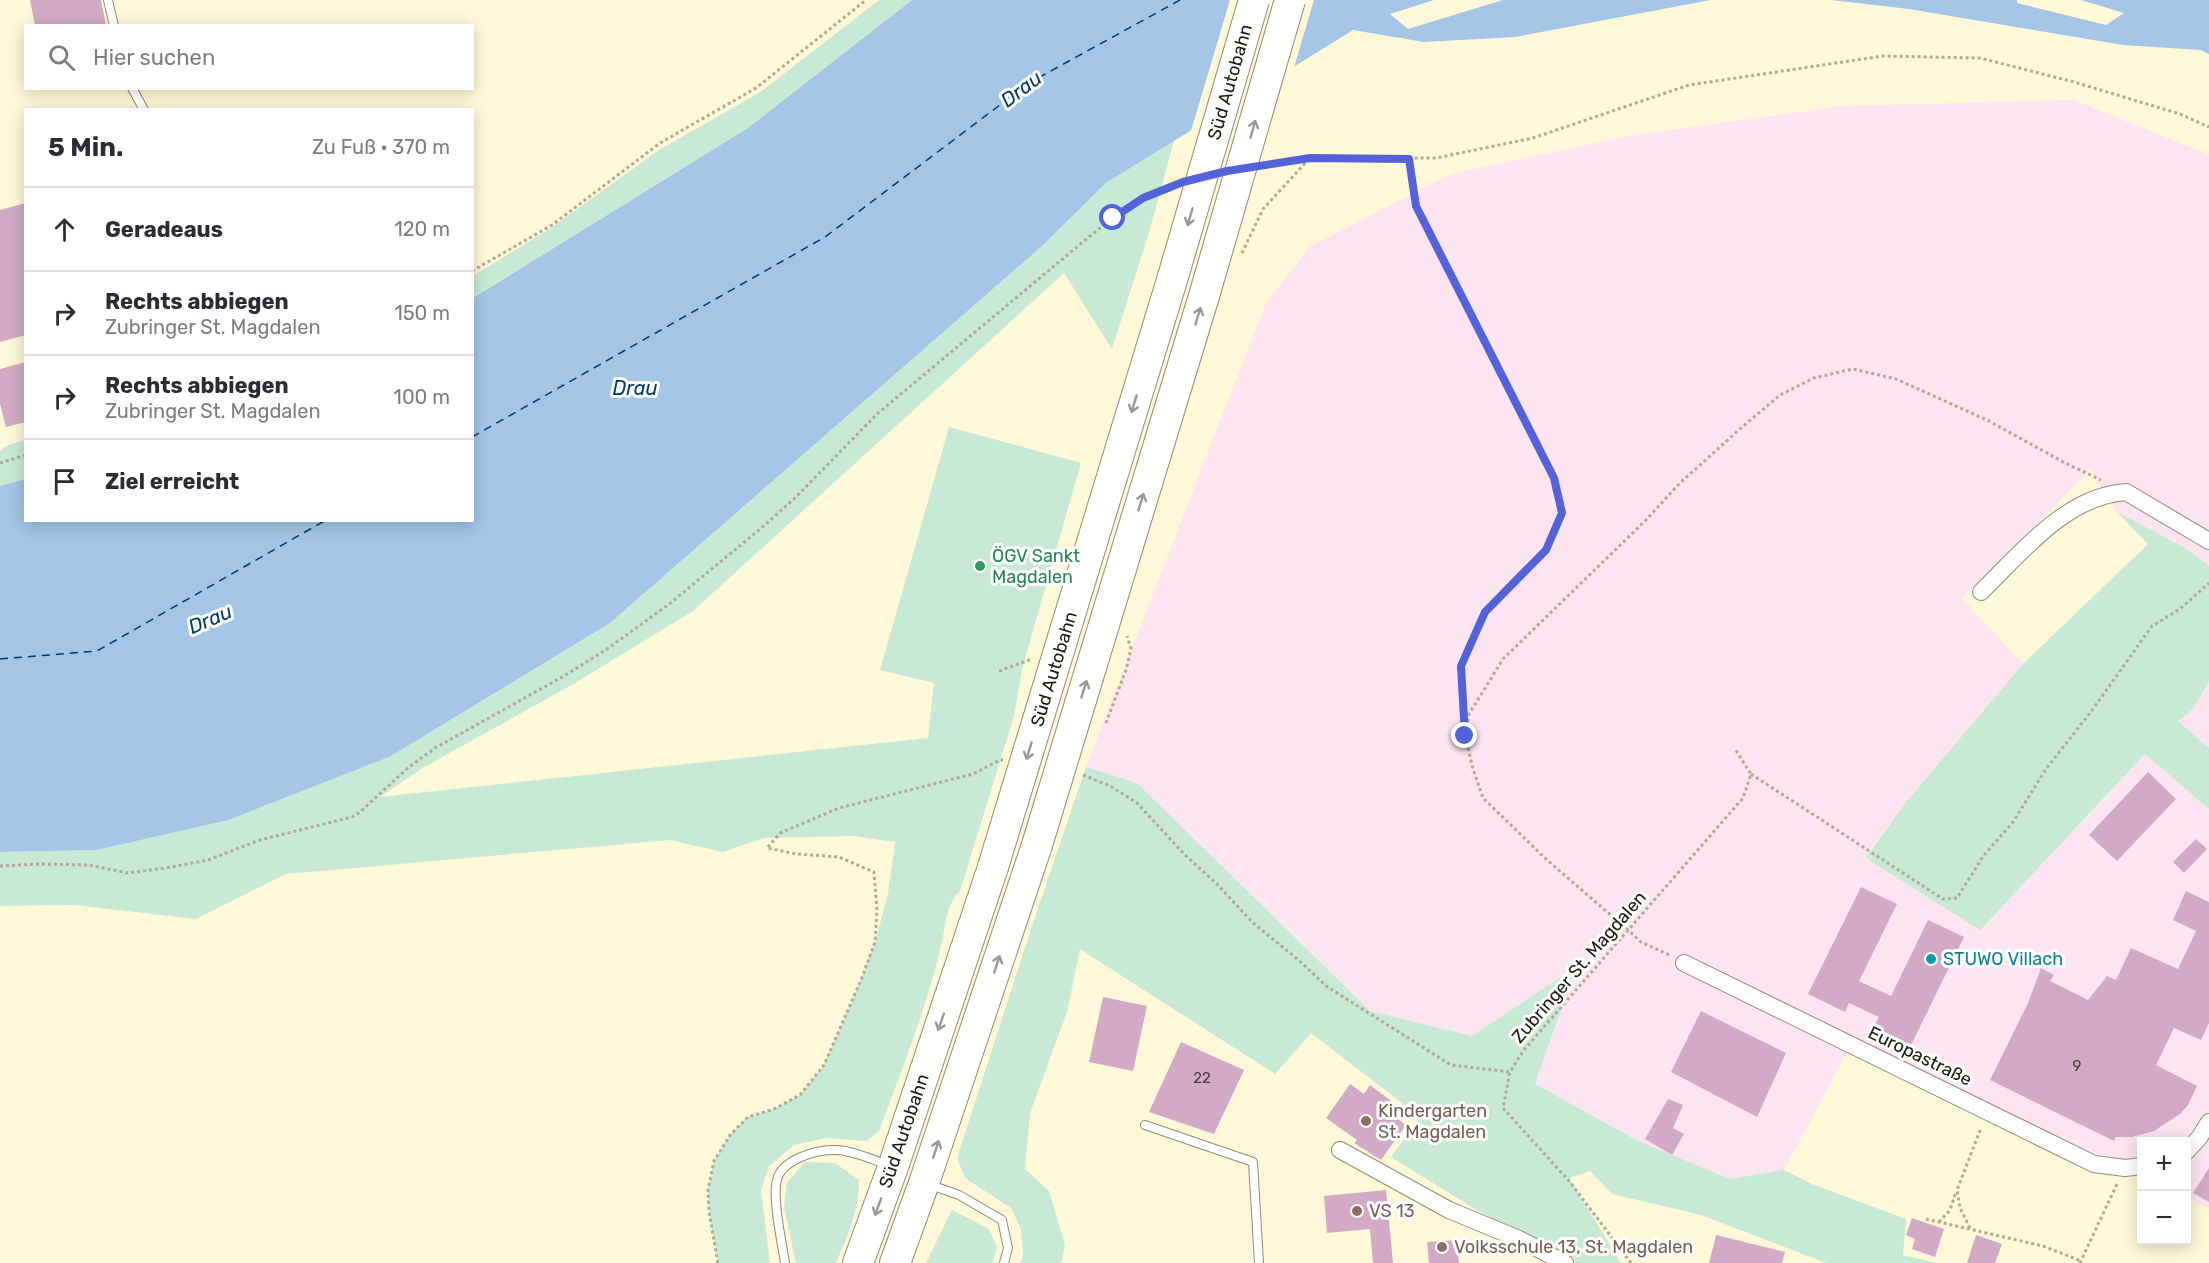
<!DOCTYPE html>
<html lang="de">
<head>
<meta charset="utf-8">
<style>
	body { margin:0; font-family:Rubik,sans-serif; background:#f7f7f7; color:#2b2b33 }
	.controls { position:absolute; right:18px; bottom:18px; display:grid; overflow:hidden; border-radius:0px; box-shadow:0 3px 15px #0003 }
	.controls button { width:54px; height:54px; display:grid; place-items:center; padding:0; border:0; border-bottom:2px solid #e1e1e2; background:#fff; color:#2b2b33; font:30px sans-serif }
	.stop { position:absolute; width:18px; height:18px; margin:-14px; border:4px solid #5462d9; border-radius:50%; background:#fff }
	.stop.end { background:#5462d9; border-color:#fff; box-shadow:0 2px 6px #0008 }
	.list { margin:0; padding:0; list-style:none }
	h2 { display:flex; justify-content:space-between; align-items:center; height:78px; margin:0; padding:0 24px; font-size:26px }
	h2 small { font-size:20px; font-weight:400; color:#7c7c81 }
	.list li { display:grid; grid-template-columns:39px 1fr auto; gap:18px; align-items:center; box-sizing:border-box; height:84px; padding:0 24px; border-top:2px solid #e1e1e2 }
	.list b { display:block; font-size:22px; white-space:nowrap }
	.list p { margin:0; font-size:20px; white-space:nowrap; color:#7c7c81 }
	.list em { font-size:20px; font-style:normal; color:#7c7c81 }
	.icon { flex:none; width:33px; height:33px; fill:none; stroke:currentColor; stroke-width:2; stroke-linecap:round; stroke-linejoin:round }
	.map { position:relative; flex:none; width:2209px; height:1263px; overflow:hidden }
	.search { position:absolute; background:#fff; box-shadow:0 3px 15px #0003; left:24px; top:24px; width:450px; height:66px; display:flex; align-items:center; gap:15px; box-sizing:border-box; padding:0 21px; border-radius:0px; color:#7c7c81; font-size:22px }
	.panel { position:absolute; background:#fff; box-shadow:0 3px 15px #0003; left:24px; top:108px; width:450px; height:414px; border-radius:0px }
	.map>svg:first-child { display:block }
</style>
</head>
<body>
<div class="map">
<svg width="2209" height="1263" viewBox="0 0 2209 1263">
	<rect width="100%" height="100%" fill="#fef7d8"/>
	<path fill="#fce5f1" d="M2074,100L2209,155V566L2187,549L2117,512L2090,469L2019,543L1962,598L2023,664L1906,802L1870,850L2075,830L2145,754L2209,809V1209L2187,1197L2186,1142H2142L2141,1173L2093,1174L1847,1052L1784,1170L1730,1179L1636,1140L1534,1084L1575,967L1472,1036L1370,1011L1137,783L1086,767L1265,305L1309,247L1451,174L1629,136L1843,106Z
		M2209,681V748L2178,721L2193,709Z"/>
	<path fill="#c7e9d5" d="M879,0H912L748,128L473,298V276L551,228L659,150L759,93Z
		M1174,141L1148,236L1112,349L1064,273L693,611L575,683L421,769L380,797L928,738L934,683L880,670L949,427L1081,463L1022,669L1014,716L960,891C946,904 946,924 942,942C927,1007 902,1069 879,1131L867,1141L826,1138L794,1145L769,1166L761,1191L770,1263H718L709,1212L708,1190L714,1161L730,1135L748,1117L774,1109L800,1095L824,1065L861,980L875,942L888,894L895,842L854,836L764,838L723,852L670,840L286,874L196,919L74,905L0,906V852L96,850L391,756L610,623L1042,246L1106,183Z
		M25,440V479L0,486V451L6,446Z
		M2117,512L2187,549L2209,566V681L2193,709L2178,721L2209,748V809L2145,754L1980,930L1866,858L1906,802L2023,664L2148,544Z
		M1086,767L1137,783L1370,1011L1472,1036L1576,967L1535,1084L1636,1140L1730,1179L1784,1170L1812,1184L1906,1219L1903,1255L1936,1263H1826L1701,1215L1612,1194L1590,1171L1569,1178L1621,1263H1577L1475,1209L1391,1157L1420,1117L1311,1033L1275,1074L1080,949L1067,1012L1030,1113L1025,1169L1049,1191L1065,1245L1061,1263H1020L1023,1256L1021,1229L1011,1208L965,1178L957,1158L1034,920Z
		M805,1162L835,1163L859,1180C859,1210 848,1235 836,1263H796L784,1207L787,1183Z
		M952,1210L989,1229L997,1247L992,1263H926Z"/>
	<path fill="#a4c5e6" d="M912,0H1434L1390,14L1408,29L1503,0H1711L1515,37L1424,42L1353,30L1106,183L1042,246L610,623L391,756L228,820L96,850L0,852V486L25,479L26,520H472L473,298L748,128Z
		M1831,0H2017V3L2106,25L2124,13L2081,0H2209V54L2201,50L2123,45L1909,9Z"/>
	<path fill="#fef7d8" d="M1230,0H1314L1293,71L1190,134Z"/>
	<g fill="none" stroke-linecap="round" stroke-linejoin="round">
		<path stroke="#063a64" stroke-width="1.5" stroke-dasharray="8 6" stroke-linecap="butt" d="M472,437L825,237L1029,83L1180,0
			M0,659L97,651L326,520"/>
	</g>
	<path fill="#d2aac6" d="M30,0H101L106,26H35Z
		M26,203V335L0,342V210Z
		M26,362V422L6,427L0,404V369Z
		M2148,772L2176,799L2117,861L2089,835Z
		M2196,839L2207,849L2184,873L2173,862Z
		M1861,887L1897,904L1859,981L1891,996L1928,920L1964,937L1911,1045L1874,1027L1879,1017L1849,1003L1845,1012L1808,994Z
		M2186,891L2209,902V1023L2201,1040L2174,1028L2156,1065L2197,1086L2188,1105L2180,1114L2154,1131L2132,1137H2116L2114,1141L1990,1080L2028,1003L2041,968L2054,975L2050,981L2088,1000L2107,976L2116,980L2131,948L2178,969L2196,931L2173,920Z
		M1103,997L1147,1006L1133,1071L1089,1062Z
		M1701,1011L1786,1053L1757,1117L1671,1072Z
		M1181,1042L1244,1070L1214,1134L1149,1112Z
		M1350,1084L1364,1094L1370,1085L1394,1103L1387,1111L1406,1125L1381,1160L1354,1143L1357,1140L1326,1118Z
		M1668,1099L1683,1105L1673,1128L1684,1134L1672,1155L1645,1139Z
		M2209,1168V1202L2193,1193Z
		M1386,1190L1393,1263H1373L1370,1229L1327,1233L1324,1196Z
		M1912,1218L1944,1229L1935,1257L1912,1249L1915,1239L1906,1235Z
		M1716,1235L1785,1252L1782,1263H1709Z
		M1976,1235L2002,1244L1995,1263H1967Z
		M1457,1240L1459,1263H1429L1427,1242Z"/>
	<g fill="none" stroke-linecap="round" stroke-linejoin="round">
		<defs>
			<path id="service" d="M108,0L114,26
				M132,88L144,110
				M1145,1125L1253,1162L1259,1263
				M928,1184L959,1195L1002,1220L1008,1248L1004,1263
				M785,1263C782,1243 772,1198 777,1180C781,1160 817,1149 835,1150C852,1150 873,1160 889,1165"/>
			<path id="minor" d="M1981,592C2021,553 2066,496 2126,492L2209,541
				M1684,963L2094,1164L2125,1168L2142,1166
				M1340,1150L1449,1210L1519,1239L1565,1263
				M2186,1152L2199,1138L2209,1122"/>
			<path id="motorway" d="M858,1263L893,1167L993,867
				M895,1263L924,1183L1037,845"/>
		</defs>
		<use href="#service" stroke="#928b70" stroke-width="10"/>
		<use href="#minor" stroke="#928b70" stroke-width="18"/>
		<use href="#motorway" stroke="#928b70" stroke-width="32"/>
		<path stroke="#b0ab93" stroke-width="3" stroke-dasharray="3 3" stroke-linecap="butt" d="M1409,159L1416,206L1554,478L1562,513L1546,550L1485,612L1461,666L1465,728
			M1265,164L1310,158H1436L1533,138L1689,85L1883,56L1980,58L2074,82L2180,114L2209,127
			M1242,253L1263,209L1309,159
			M472,271L552,225L660,143L756,88L866,0
			M0,463L26,455
			M999,671L1032,659
			M1106,723L1126,670L1131,649L1127,636
			M1751,774L1943,899L1957,898L1984,855L2013,822L2046,769L2093,709L2152,626L2180,609L2209,583
			M1083,775L1110,786L1137,803L1185,855L1217,884L1252,922L1302,963L1326,986L1451,1065L1510,1072
			M0,866L39,864L88,865L128,873L166,868L208,860L260,840L352,817L360,812L409,767L435,748L564,676L607,649L668,605L759,530L795,498L877,414L1090,236C1120,212 1142,199 1177,185
			M1669,955L1641,942L1628,930L1547,860L1483,798L1473,769L1465,736L1469,714L1503,659L1645,521L1680,483L1741,428L1780,395L1814,378L1853,369L1896,379L1987,420L2065,463L2101,480
			M1926,1219L2043,1246L2081,1261
			M1939,1222L1950,1210L1956,1192
			M1970,1228L1960,1208L1957,1190L1981,1128
			M718,1263L709,1212L708,1190L714,1161L730,1135L748,1117L774,1109L800,1095L824,1065L861,980L875,942L877,910L874,872L839,857L797,854L767,848L780,833L839,808L973,774L1000,760H1003
			M1631,1263L1570,1182L1503,1108L1510,1072L1523,1051L1743,798L1751,774L1735,749
			M2080,1263L2117,1184"/>
		<use href="#service" stroke="#fff" stroke-width="8"/>
		<use href="#minor" stroke="#fff" stroke-width="16"/>
		<use href="#motorway" stroke="#fff" stroke-width="30"/>
		<defs>
			<path id="motorway-bridge" d="M1037,845L1204,296L1290,0
				M993,867L1172,280L1254,0"/>
		</defs>
		<use href="#motorway-bridge" stroke="#928b70" stroke-width="32" stroke-linecap="butt"/>
		<use href="#motorway-bridge" stroke="#fff" stroke-width="30"/>
	</g>
	<defs><path id="oneway-shaft" d="M-6 0H5M1.5-3L5.5 0L1.5 3" fill="none" stroke-width="1.6" stroke-linecap="round" stroke-linejoin="round" transform="scale(1.5)"/></defs>
	<g stroke="#999893">
		<use href="#oneway-shaft" transform="translate(1253 129) rotate(-74)"/>
		<use href="#oneway-shaft" transform="translate(1190 217) rotate(106)"/>
		<use href="#oneway-shaft" transform="translate(1198 316) rotate(-73)"/>
		<use href="#oneway-shaft" transform="translate(1134 404) rotate(107)"/>
		<use href="#oneway-shaft" transform="translate(1141 502) rotate(-73)"/>
		<use href="#oneway-shaft" transform="translate(1084 689) rotate(-73)"/>
		<use href="#oneway-shaft" transform="translate(1029 751) rotate(107)"/>
		<use href="#oneway-shaft" transform="translate(997 964) rotate(-72)"/>
		<use href="#oneway-shaft" transform="translate(941 1022) rotate(109)"/>
		<use href="#oneway-shaft" transform="translate(936 1149) rotate(-72)"/>
		<use href="#oneway-shaft" transform="translate(878 1207) rotate(110)"/>
	</g>
	<g fill="none" stroke-linecap="round" stroke-linejoin="round">
		<path stroke="#5462d9" stroke-width="8" d="M1113,218L1143,198L1183,182L1227,171L1310,158L1409,159L1416,206L1554,478L1562,513L1546,550L1485,612L1461,666L1465,736"/>
	</g>
	<circle fill="#2e9e5b" stroke="#fff" stroke-width="2" cx="980" cy="566" r="6"/>
	<circle fill="#0f9aa8" stroke="#fff" stroke-width="2" cx="1931" cy="959" r="6"/>
	<g fill="#8d6e63" stroke="#fff" stroke-width="2">
		<circle cx="1366" cy="1121" r="6"/>
		<circle cx="1357" cy="1211" r="6"/>
		<circle cx="1442" cy="1247" r="6"/>
	</g>
	<g text-anchor="middle" dominant-baseline="central" stroke-width="6" stroke-linejoin="round" paint-order="stroke">
		<g font-size="15" fill="#4a3d3c">
			<text x="2077" y="1066">9</text>
			<text x="1202" y="1078">22</text>
		</g>
		<g font-size="18" fill="#1c190e" stroke="#fff">
			<text transform="translate(1230 82) rotate(-74)">Süd Autobahn</text>
			<text transform="translate(1054 669) rotate(-73)">Süd Autobahn</text>
			<text transform="translate(1579 967) rotate(-49)">Zubringer St. Magdalen</text>
			<text transform="translate(1920 1056) rotate(26)">Europastraße</text>
			<text transform="translate(904 1131) rotate(-71)">Süd Autobahn</text>
		</g>
		<g font-size="18" fill="#27864d" stroke="#fff" text-anchor="start">
			<text x="992" y="556">ÖGV Sankt<tspan x="992" dy="21">Magdalen</tspan></text>
		</g>
		<g font-size="18" fill="#0d838f" stroke="#fff" text-anchor="start">
			<text x="1943" y="959">STUWO Villach</text>
		</g>
		<g font-size="18" fill="#785e54" stroke="#fff" text-anchor="start">
			<text x="1378" y="1111">Kindergarten<tspan x="1378" dy="21">St. Magdalen</tspan></text>
			<text x="1369" y="1211">VS 13</text>
			<text x="1454" y="1247">Volksschule 13, St. Magdalen</text>
		</g>
		<g font-size="20" font-style="italic" fill="#063a64" stroke="#fff">
			<text transform="translate(1021 89) rotate(-37)">Drau</text>
			<text x="635" y="388">Drau</text>
			<text transform="translate(210 619) rotate(-23)">Drau</text>
		</g>
	</g>
</svg>
<div class="controls">
<button>+</button>
<button>−</button>
</div>
<div class="stop" style="left:1113px;top:218px"></div>
<div class="stop end" style="left:1465px;top:736px"></div>
<div class="search"><svg class="icon" aria-label="search" viewBox="0 0 24 24"><circle cx="10" cy="10" r="6"/><path d="M15 15l6 6"/></svg>Hier suchen</div>
<section class="panel">
<h2>5 Min.<small>Zu Fuß · 370 m</small></h2>
<ul class="list">
<li><svg class="icon" aria-label="ahead" viewBox="0 0 24 24"><path d="M12 20V5M6 11l6-6 6 6"/></svg><div><b>Geradeaus</b></div><em>120 m</em></li>
<li><svg class="icon" aria-label="right" viewBox="0 0 24 24"><path d="M7 20v-9h11M14 6l5 5-5 5"/></svg><div><b>Rechts abbiegen</b><p>Zubringer St. Magdalen</p></div><em>150 m</em></li>
<li><svg class="icon" aria-label="right" viewBox="0 0 24 24"><path d="M7 20v-9h11M14 6l5 5-5 5"/></svg><div><b>Rechts abbiegen</b><p>Zubringer St. Magdalen</p></div><em>100 m</em></li>
<li><svg class="icon" aria-label="arrive" viewBox="0 0 24 24"><path d="M6 21V4h12l-3 4 3 4H6"/></svg><div><b>Ziel erreicht</b></div></li>
</ul>
</section>
</div>
</body>
</html>
